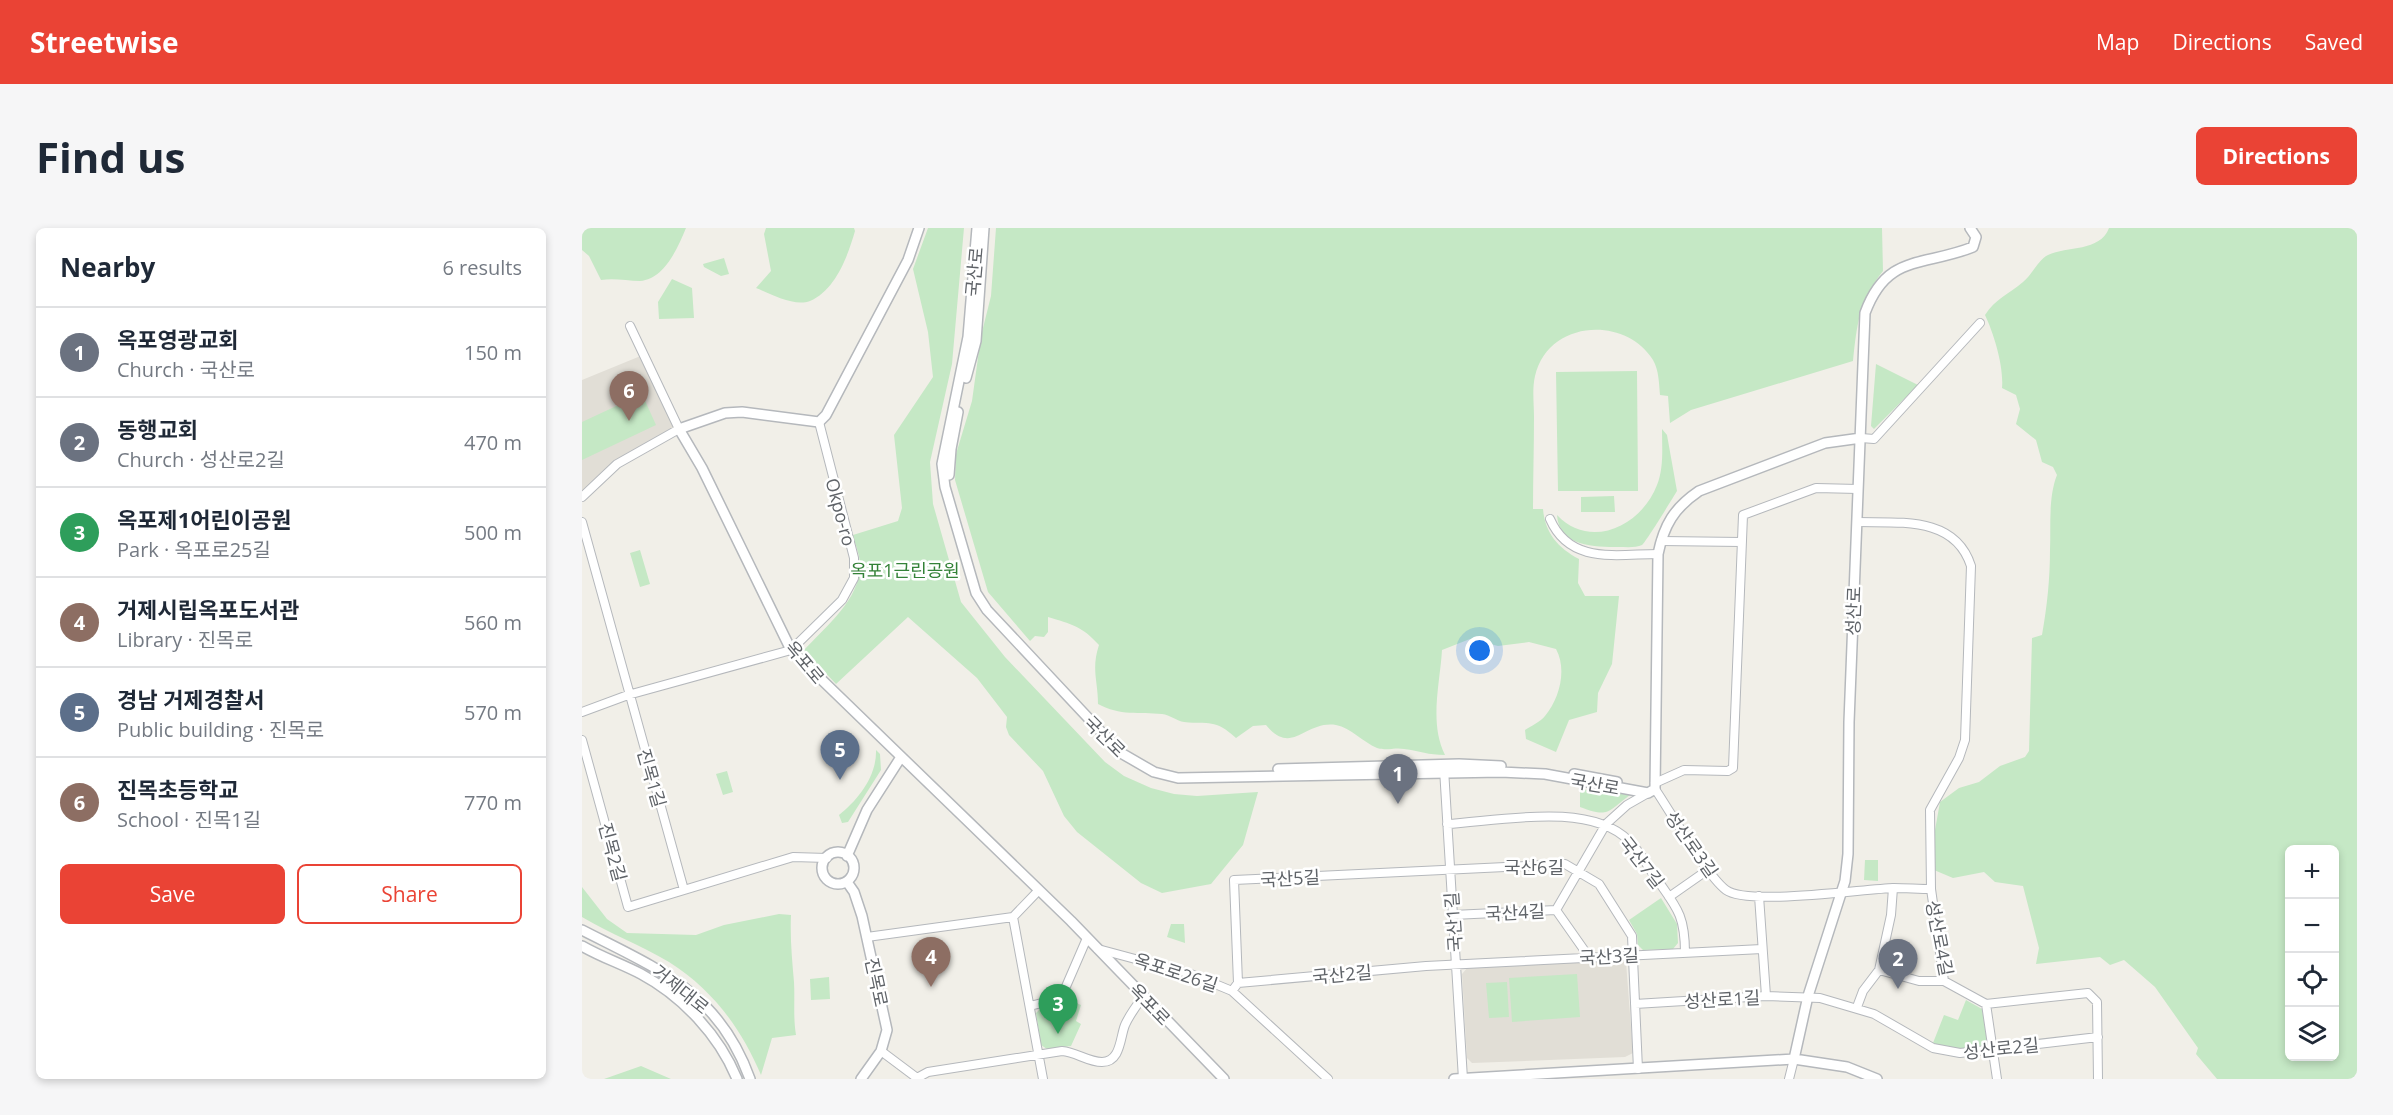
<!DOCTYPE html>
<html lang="en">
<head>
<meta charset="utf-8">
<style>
	body { margin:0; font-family:"Open Sans","Noto Sans KR",sans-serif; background:#f6f6f7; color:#1f2937 }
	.controls { position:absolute; right:18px; bottom:18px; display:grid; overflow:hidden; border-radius:9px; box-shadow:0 3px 9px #0003 }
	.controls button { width:54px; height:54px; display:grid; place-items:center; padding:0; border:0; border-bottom:2px solid #e0e1e3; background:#fff; color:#1f2937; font:30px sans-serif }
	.you { position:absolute; left:898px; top:423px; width:21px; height:21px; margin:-15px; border:4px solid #fff; border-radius:50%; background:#1a73e8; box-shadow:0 0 0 9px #1a73e833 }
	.badge { display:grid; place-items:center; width:39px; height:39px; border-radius:50%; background:#ea4335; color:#fff; font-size:20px; font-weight:700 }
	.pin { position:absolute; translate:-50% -50px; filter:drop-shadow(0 2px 3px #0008) }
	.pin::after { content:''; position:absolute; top:32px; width:21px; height:18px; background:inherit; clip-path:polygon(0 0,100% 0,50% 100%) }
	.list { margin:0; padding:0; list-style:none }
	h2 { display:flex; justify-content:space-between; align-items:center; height:78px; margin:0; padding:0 24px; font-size:26px }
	h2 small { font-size:20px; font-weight:400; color:#747a83 }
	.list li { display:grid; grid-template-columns:39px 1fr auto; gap:18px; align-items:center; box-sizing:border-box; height:90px; padding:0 24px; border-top:2px solid #e0e1e3 }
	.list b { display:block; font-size:22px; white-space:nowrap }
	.list p { margin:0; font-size:20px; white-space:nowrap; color:#747a83 }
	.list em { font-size:20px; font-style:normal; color:#747a83 }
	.actions { display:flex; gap:12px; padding:18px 24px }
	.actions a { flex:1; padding:14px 0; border:2px solid #ea4335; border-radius:9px; text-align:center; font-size:21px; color:#ea4335 }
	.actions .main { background:#ea4335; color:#fff }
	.icon { flex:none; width:33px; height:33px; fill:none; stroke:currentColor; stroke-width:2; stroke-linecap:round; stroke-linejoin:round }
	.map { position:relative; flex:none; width:1775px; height:851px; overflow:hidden; border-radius:9px }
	header { display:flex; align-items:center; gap:36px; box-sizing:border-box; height:84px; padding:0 30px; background:#ea4335; color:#fff }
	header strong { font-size:28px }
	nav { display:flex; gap:33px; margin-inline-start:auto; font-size:21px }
	.intro { display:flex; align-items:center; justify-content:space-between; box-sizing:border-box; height:144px; padding:0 36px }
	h1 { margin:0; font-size:42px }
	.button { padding:15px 27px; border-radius:9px; background:#ea4335; color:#fff; font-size:21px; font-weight:700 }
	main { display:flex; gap:36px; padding:0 36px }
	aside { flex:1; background:#fff; border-radius:9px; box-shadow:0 3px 9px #0003 }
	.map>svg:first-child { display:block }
</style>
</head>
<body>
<header>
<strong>Streetwise</strong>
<nav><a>Map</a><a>Directions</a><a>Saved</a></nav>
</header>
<div class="intro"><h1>Find us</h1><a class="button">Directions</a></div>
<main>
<aside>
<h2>Nearby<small>6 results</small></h2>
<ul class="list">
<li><span class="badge" style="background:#6b7280">1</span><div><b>옥포영광교회</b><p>Church · 국산로</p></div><em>150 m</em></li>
<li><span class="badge" style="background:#6b7280">2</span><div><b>동행교회</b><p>Church · 성산로2길</p></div><em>470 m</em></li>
<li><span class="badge" style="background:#2e9e5b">3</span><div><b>옥포제1어린이공원</b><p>Park · 옥포로25길</p></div><em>500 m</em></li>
<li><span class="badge" style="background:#8d6e63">4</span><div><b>거제시립옥포도서관</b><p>Library · 진목로</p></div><em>560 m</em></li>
<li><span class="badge" style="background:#5c6f8a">5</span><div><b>경남 거제경찰서</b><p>Public building · 진목로</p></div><em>570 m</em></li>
<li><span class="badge" style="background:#8d6e63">6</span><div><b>진목초등학교</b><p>School · 진목1길</p></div><em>770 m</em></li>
</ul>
<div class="actions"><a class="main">Save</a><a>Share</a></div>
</aside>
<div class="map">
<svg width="1775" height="851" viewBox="0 0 1775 851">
	<rect width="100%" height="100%" fill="#f1efe8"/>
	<path fill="#e1ded6" d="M61,127L97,201L58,221L0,269V152Z
		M1040,730L1044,734L1051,825L1043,829L890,835L885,830L880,746L886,739Z"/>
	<path fill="#c5e8c5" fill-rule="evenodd" d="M0,0H104C96,19 83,51 58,53C45,53 33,50 19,52L7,28L0,22Z
		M184,0H272L273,3C266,27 254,62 228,73C212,79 189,66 174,60L189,43L182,6Z
		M346,0H382L370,136L348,234L351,276L379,374L423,429L523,534L542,548L569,560L592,566L615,568L676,564L661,617L629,656L580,665L559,655L495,604L482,588L461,543L427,507L424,499L425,489L395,450L326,389L254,456L222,422C244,398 280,370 278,334C277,325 273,316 271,307L316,293L320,280L312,207L351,149L346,104L331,41Z
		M414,0H1300L1301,43C1277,73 1275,96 1271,133L1109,182L1088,195L1086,168L1078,167C1077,156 1077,142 1071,132C1043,87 966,92 953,148C950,161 952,176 952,189C952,220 951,250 951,281H961C963,305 976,320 997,331L996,355L1003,368H1037L1030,436L1016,465L1015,484L987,492L974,524L944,511L943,502C949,498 958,494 963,488C978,470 985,441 974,421L947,414L916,418L888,411L860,422C858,456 847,495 863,527C846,527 838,523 822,521C814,519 803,523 795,520C781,514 769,500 754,497C723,492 710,529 684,497L671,498L654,510C632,490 628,497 602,494C595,493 588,487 580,486C557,484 538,488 516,476C516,453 509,441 517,417C500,398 489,396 466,389V404L462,409L453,408L448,413L406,364L373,252L374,226L390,173L399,108L409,68Z
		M1527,0H1775V851H1635L1614,826L1616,820L1573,759L1542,732L1528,737L1518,729L1454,736L1457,720L1441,658L1413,654L1402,644L1371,650L1352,642L1353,602L1358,574L1377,560L1397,554L1418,538L1443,529L1447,523L1450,410L1460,407C1465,379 1468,351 1468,322C1469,298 1466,270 1475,247L1471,239L1460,234L1454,212L1434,196L1438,181L1434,167L1420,160C1422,139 1412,106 1403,87C1413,71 1427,66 1441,54C1450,47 1456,32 1466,27C1485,18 1518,24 1527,0ZM1708,622H1752V828H1708Z
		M142,30L147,46L139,48L122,39L121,36Z
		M90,51L110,60L112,90L77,91L76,74Z
		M1294,136L1336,157L1292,201L1289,198Z
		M1055,143L1056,263H976L974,144Z
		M60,166L74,197L0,232V194Z
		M1080,201L1085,207L1095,263C1090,271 1064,314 1060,317C1054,320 1044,319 1037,319C1013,319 977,319 975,287C1009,323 1060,297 1075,257C1082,240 1080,219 1080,201Z
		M1032,268L1033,284H999V269Z
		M58,322L68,356L58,359L48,325Z
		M294,522L298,526L299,542L266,594L260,595L257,587C276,572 295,548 294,522Z
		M145,543L151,564L141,567L134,546Z
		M998,561L1048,567C1025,584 1027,590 998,579Z
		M1283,632H1296V653L1282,652Z
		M0,659L25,691L45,705L114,707L142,697L197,686L209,687C208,710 210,731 212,754C213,772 211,789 214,807L190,810L179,847C159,800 131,762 87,734C59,717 28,706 0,689Z
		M1079,670L1095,696L1096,715L1091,721L1061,722L1056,717L1055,706L1047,692Z
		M589,696H602L603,715L585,709Z
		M995,746L998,789L930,794L927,750Z
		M247,749L248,771L229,772L228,751Z
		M925,754L927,789L907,790L904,755Z
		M484,771L499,777L494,793L499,796L489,818L465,821L459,817L454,785L457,782L480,777Z
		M1384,772L1400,781L1405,811L1402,817C1383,821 1369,822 1351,815L1362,787L1376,792Z
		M59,838L89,851H22Z"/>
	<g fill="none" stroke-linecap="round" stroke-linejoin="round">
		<defs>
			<path id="minor" d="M1279,210L1292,211L1398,95
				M0,269L35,236L97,201L48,98
				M968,291C988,337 1035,326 1076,326
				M0,294L102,662
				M1275,294C1318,295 1373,288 1389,338L1383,512L1377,530L1348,582L1349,661
				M1079,313L1160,314
				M0,484L46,467L209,422L260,372L272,350V330L237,194
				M0,512L46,679L211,629L245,630
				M862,541L881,851
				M1073,555L1102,542L1146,543L1151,540L1161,287L1234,260L1276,261
				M1073,561C1088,583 1125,648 1144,662C1166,678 1280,661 1312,660C1324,660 1337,661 1349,661L1362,753L1404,776L1506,765L1515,774L1516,851
				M865,596C917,593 1008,573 1047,613C1058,623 1065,638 1074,650C1095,680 1103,687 1103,725
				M456,663L431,689L461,851
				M1177,668L1184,768
				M1087,669L1127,641
				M974,682L1024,596L1045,577L1066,565
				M871,687L974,682L1007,729
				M285,709L431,689
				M516,721L609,746L650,763L746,851
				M1297,742L1337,753H1362
				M656,755L652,652L983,636L1017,656L1050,708L1056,841
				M650,763L656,755L844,738L1180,721
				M1053,776L1184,768L1238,770L1292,786L1351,820L1378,825L1516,809
				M1404,776L1415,851
				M448,778L479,770L505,710
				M1275,779L1281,763L1297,742L1309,687L1311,660
				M299,823L335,850L346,844L480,823C494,824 506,834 520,834C539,834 538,809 543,797C548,786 554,778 561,769
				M1207,851L1212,831"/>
			<path id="tertiary" d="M337,0L326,32L244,187L237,194L160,184L143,185L97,201L120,240L209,422L489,693L642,851
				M395,0L386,109L360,236L363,259L394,365L405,382L539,525L572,544L596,550L919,544L963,546L1066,565L1073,561
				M384,150L394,113L402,0
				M367,247L369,221L376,184
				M696,541L877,536L919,538
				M992,546L1035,554
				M1073,561L1076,326C1082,297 1092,280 1117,263L1243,215L1279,210
				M240 640a16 16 0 1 1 32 0a16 16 0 1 1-32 0Z
				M265,628L285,582L319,529
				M265,654L272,664L280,688L305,802L299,823L279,851
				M0,702C76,741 137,764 168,851
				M0,718C19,729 40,736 59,746C100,768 137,807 155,851
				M1212,831L1226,768L1263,653L1266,626L1267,494L1283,85C1305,25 1341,39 1391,19L1394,9L1388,0
				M872,851L1212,831L1265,839L1295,851"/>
		</defs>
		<use href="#minor" stroke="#b5b8bc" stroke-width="10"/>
		<use href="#tertiary" stroke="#b5b8bc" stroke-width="12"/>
		<use href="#minor" stroke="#fff" stroke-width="8"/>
		<use href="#tertiary" stroke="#fff" stroke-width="9"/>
	</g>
	<g text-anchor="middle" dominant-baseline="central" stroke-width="5" stroke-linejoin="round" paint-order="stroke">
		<g font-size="18" fill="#5f6368" stroke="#fff">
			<text transform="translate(392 44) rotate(-85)">국산로</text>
			<text transform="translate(259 284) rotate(75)">Okpo-ro</text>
			<text transform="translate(1271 383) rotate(-88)">성산로</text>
			<text transform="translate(223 434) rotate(50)">옥포로</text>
			<text transform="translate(523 508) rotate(45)">국산로</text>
			<text transform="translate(70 550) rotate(74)">진목1길</text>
			<text transform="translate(1013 556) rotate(10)">국산로</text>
			<text transform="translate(1110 616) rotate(55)">성산로3길</text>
			<text transform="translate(31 624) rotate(75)">진목2길</text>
			<text transform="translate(1060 634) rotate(52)">국산7길</text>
			<text x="952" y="639">국산6길</text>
			<text transform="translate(708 650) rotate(-3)">국산5길</text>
			<text transform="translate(933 684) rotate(-3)">국산4길</text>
			<text transform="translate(871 694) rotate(-94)">국산1길</text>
			<text transform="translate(1358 710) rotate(79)">성산로4길</text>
			<text transform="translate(1027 728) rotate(-3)">국산3길</text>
			<text transform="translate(594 744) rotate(18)">옥포로26길</text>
			<text transform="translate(760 746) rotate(-5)">국산2길</text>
			<text transform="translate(295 754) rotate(78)">진목로</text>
			<text transform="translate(99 761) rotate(39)">거제대로</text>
			<text transform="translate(1140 771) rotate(-3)">성산로1길</text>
			<text transform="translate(568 776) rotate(46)">옥포로</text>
			<text transform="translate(1419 820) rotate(-6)">성산로2길</text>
		</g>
		<g font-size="18" fill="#348238" stroke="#fff">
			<text x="323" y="342">옥포1근린공원</text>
		</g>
	</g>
</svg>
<div class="controls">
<button>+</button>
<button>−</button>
<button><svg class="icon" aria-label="locate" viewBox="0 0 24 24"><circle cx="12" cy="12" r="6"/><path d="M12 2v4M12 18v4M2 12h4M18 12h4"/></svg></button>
<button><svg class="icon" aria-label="layers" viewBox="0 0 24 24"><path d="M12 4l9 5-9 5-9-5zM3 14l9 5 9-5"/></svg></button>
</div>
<div class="you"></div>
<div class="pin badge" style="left:816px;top:576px;background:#6b7280">1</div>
<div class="pin badge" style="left:1316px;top:761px;background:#6b7280">2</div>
<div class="pin badge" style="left:476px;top:806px;background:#2e9e5b">3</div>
<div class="pin badge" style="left:349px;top:759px;background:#8d6e63">4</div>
<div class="pin badge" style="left:258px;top:552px;background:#5c6f8a">5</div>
<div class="pin badge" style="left:47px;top:193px;background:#8d6e63">6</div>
</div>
</main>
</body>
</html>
